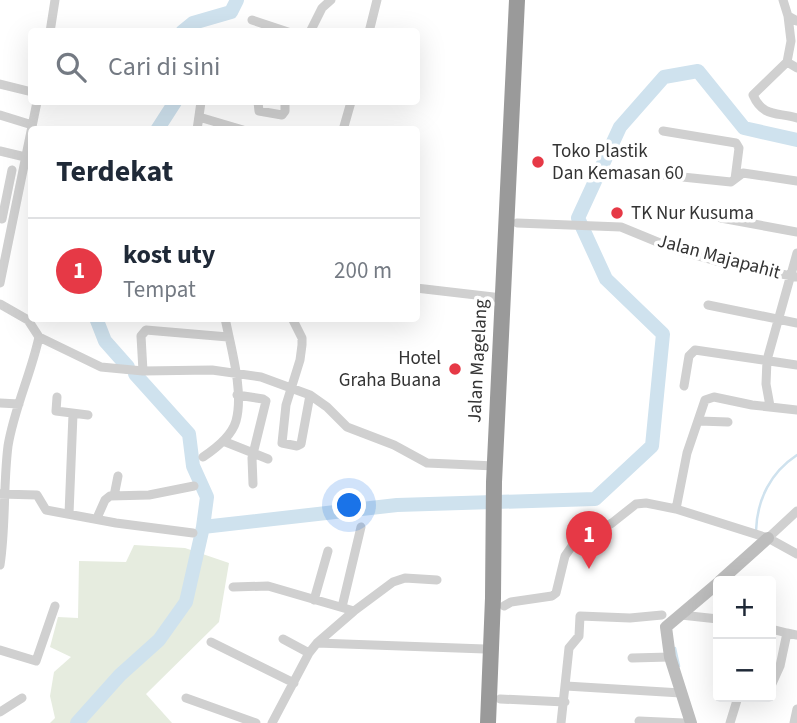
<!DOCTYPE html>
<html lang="id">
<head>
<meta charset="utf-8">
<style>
	body { margin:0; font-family:"Source Sans 3",sans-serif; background:#f2f2f3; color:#1f2937 }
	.controls { position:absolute; right:21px; bottom:21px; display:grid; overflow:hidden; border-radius:7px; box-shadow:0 7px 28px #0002 }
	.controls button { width:63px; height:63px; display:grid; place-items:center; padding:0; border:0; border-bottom:2px solid #e0e1e3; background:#fff; color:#1f2937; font:35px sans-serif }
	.you { position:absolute; left:350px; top:506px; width:24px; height:24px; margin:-18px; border:5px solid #fff; border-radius:50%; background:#1a73e8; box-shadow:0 0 0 10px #1a73e833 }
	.badge { display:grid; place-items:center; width:46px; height:46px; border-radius:50%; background:#e63946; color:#fff; font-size:23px; font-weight:700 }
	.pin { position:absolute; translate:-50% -58px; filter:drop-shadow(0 2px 4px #0008) }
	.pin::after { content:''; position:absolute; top:37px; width:24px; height:21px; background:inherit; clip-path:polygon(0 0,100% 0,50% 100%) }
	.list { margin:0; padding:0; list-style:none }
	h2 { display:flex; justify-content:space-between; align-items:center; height:91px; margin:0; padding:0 28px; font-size:30px }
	h2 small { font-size:23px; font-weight:400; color:#747a83 }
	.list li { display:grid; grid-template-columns:46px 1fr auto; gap:21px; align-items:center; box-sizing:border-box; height:105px; padding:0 28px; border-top:2px solid #e0e1e3 }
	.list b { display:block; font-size:26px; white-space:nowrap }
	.list p { margin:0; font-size:23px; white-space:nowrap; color:#747a83 }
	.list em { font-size:23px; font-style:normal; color:#747a83 }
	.icon { flex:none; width:38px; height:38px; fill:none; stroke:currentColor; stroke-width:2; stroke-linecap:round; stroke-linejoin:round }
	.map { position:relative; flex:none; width:797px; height:723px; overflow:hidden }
	.search { position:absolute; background:#fff; box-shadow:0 7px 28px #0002; left:28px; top:28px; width:392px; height:77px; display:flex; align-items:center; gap:18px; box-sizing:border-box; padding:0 24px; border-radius:7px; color:#747a83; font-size:26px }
	.panel { position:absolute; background:#fff; box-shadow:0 7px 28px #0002; left:28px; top:126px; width:392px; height:196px; border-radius:7px }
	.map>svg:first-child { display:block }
</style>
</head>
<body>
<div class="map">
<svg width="797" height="723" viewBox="0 0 797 723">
	<rect width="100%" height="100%" fill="#fff"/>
	<path fill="#e6ecdf" d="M134,545L185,548L229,563L219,622L146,694L172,723H50L55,718L50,696L54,672L71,657L50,647L58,617L78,618L79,561L126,562Z"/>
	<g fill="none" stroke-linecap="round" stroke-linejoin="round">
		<path stroke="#cfe2ee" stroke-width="2.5" d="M756,531C757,499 771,472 797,455
			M675,648L679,666"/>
		<path stroke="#cfe2ee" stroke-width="14" d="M182,32L193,23L231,12L237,0
			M157,130L175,102
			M96,318L105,341L128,367
			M135,374L189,434L193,466L207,497L203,527
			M77,723L120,675L159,640L186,602L203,527L397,505L595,499L652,446L663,334L606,279L578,218L620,127L664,77L698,71L744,128L797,140"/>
		<path stroke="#d0d0d0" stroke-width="9" d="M783,0L788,16L797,21
			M788,16L791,41L787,62L797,68
			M252,20L288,32
			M50,32L55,0
			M310,32L322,8L331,0
			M369,32L377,0
			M787,62L753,95C763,118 778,112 797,118
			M0,84L32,92
			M258,102L259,111L282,115L285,111V102
			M0,115L29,124
			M199,117L243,130
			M197,130L201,102
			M343,130L351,102
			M663,131L736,143L739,148L735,179
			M0,151L21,156
			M634,172L731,182L743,173L797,181
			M721,218L797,232
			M2,219L12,170
			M517,223L621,227L677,250L716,261L797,277
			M0,283L37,102
			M416,288L502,298
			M0,304L28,320L39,337L101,367L143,371L212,370L261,377L310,395L327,407L347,427L394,445L427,463L495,466
			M708,305L797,323
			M292,318L302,338V345L300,360L286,405L282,443L297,446L301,444L310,395
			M143,371L141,336L146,330L228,337
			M684,386L689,356L695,350L797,365
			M237,395L263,399L266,401L252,458L253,484
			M57,397L56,411L88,415
			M0,403L19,404
			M770,406L766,384L767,360L797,253
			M699,421L728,422
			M223,441L268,459
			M203,457C215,449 232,435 236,421C244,392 231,348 225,318
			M0,494L37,495L46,510L116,523L193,533
			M114,496L118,476
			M676,509L687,453L705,400L714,397L752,405L797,410
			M69,514L73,414
			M97,518L105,500L110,496L149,495L194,486
			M768,538L797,511
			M0,565C6,526 3,486 8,446C14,409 31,374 39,337
			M233,587L268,586L354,611
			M314,600L328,551
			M504,606L511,602L552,596L556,593L565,556L572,546L612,523L636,504L646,503L676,509L768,538L797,554
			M342,607L361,527
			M681,615L718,619
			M771,629L787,633
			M283,639L309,653
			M211,642L294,683
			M317,643L485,649
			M0,650L36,661L55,606
			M632,658L670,657
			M566,686L681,693
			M771,686L780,666L787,633L797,635
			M186,698L256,723
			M500,699L565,702
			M0,712L22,698
			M639,721L684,723
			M272,723L309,653L317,643L354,611L393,582L405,578L437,580
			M561,723L569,648L579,636L580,616L630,618L662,615
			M730,723L738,697
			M794,723L797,709"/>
		<path stroke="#bdbdbd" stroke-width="12" d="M720,581L768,538
			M691,723L670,657L666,627L718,583"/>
		<path stroke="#9a9a9a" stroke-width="16" d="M488,723L493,598L494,482L517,0"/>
	</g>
	<g fill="#e63946" stroke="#fff" stroke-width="2.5">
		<circle cx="538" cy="162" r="7"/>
		<circle cx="617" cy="213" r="7"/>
		<circle cx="455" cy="369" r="7"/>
	</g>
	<g text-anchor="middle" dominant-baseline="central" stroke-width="7" stroke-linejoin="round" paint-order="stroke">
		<g font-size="19" fill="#333" stroke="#fff" text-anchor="start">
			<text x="552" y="151">Toko Plastik<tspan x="552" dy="22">Dan Kemasan 60</tspan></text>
			<text x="631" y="213">TK Nur Kusuma</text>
			<text x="441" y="358" text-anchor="end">Hotel<tspan x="441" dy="22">Graha Buana</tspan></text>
		</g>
		<g font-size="19" fill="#333" stroke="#fff">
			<text transform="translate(719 257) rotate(15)">Jalan Majapahit</text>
			<text transform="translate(478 361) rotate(-87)">Jalan Magelang</text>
		</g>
	</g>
</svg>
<div class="controls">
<button>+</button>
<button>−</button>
</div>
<div class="you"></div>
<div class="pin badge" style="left:589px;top:569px">1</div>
<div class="search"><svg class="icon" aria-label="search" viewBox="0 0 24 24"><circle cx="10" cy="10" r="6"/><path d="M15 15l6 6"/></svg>Cari di sini</div>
<section class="panel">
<h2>Terdekat<small></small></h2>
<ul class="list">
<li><span class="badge">1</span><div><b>kost uty</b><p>Tempat</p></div><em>200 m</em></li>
</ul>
</section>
</div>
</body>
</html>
